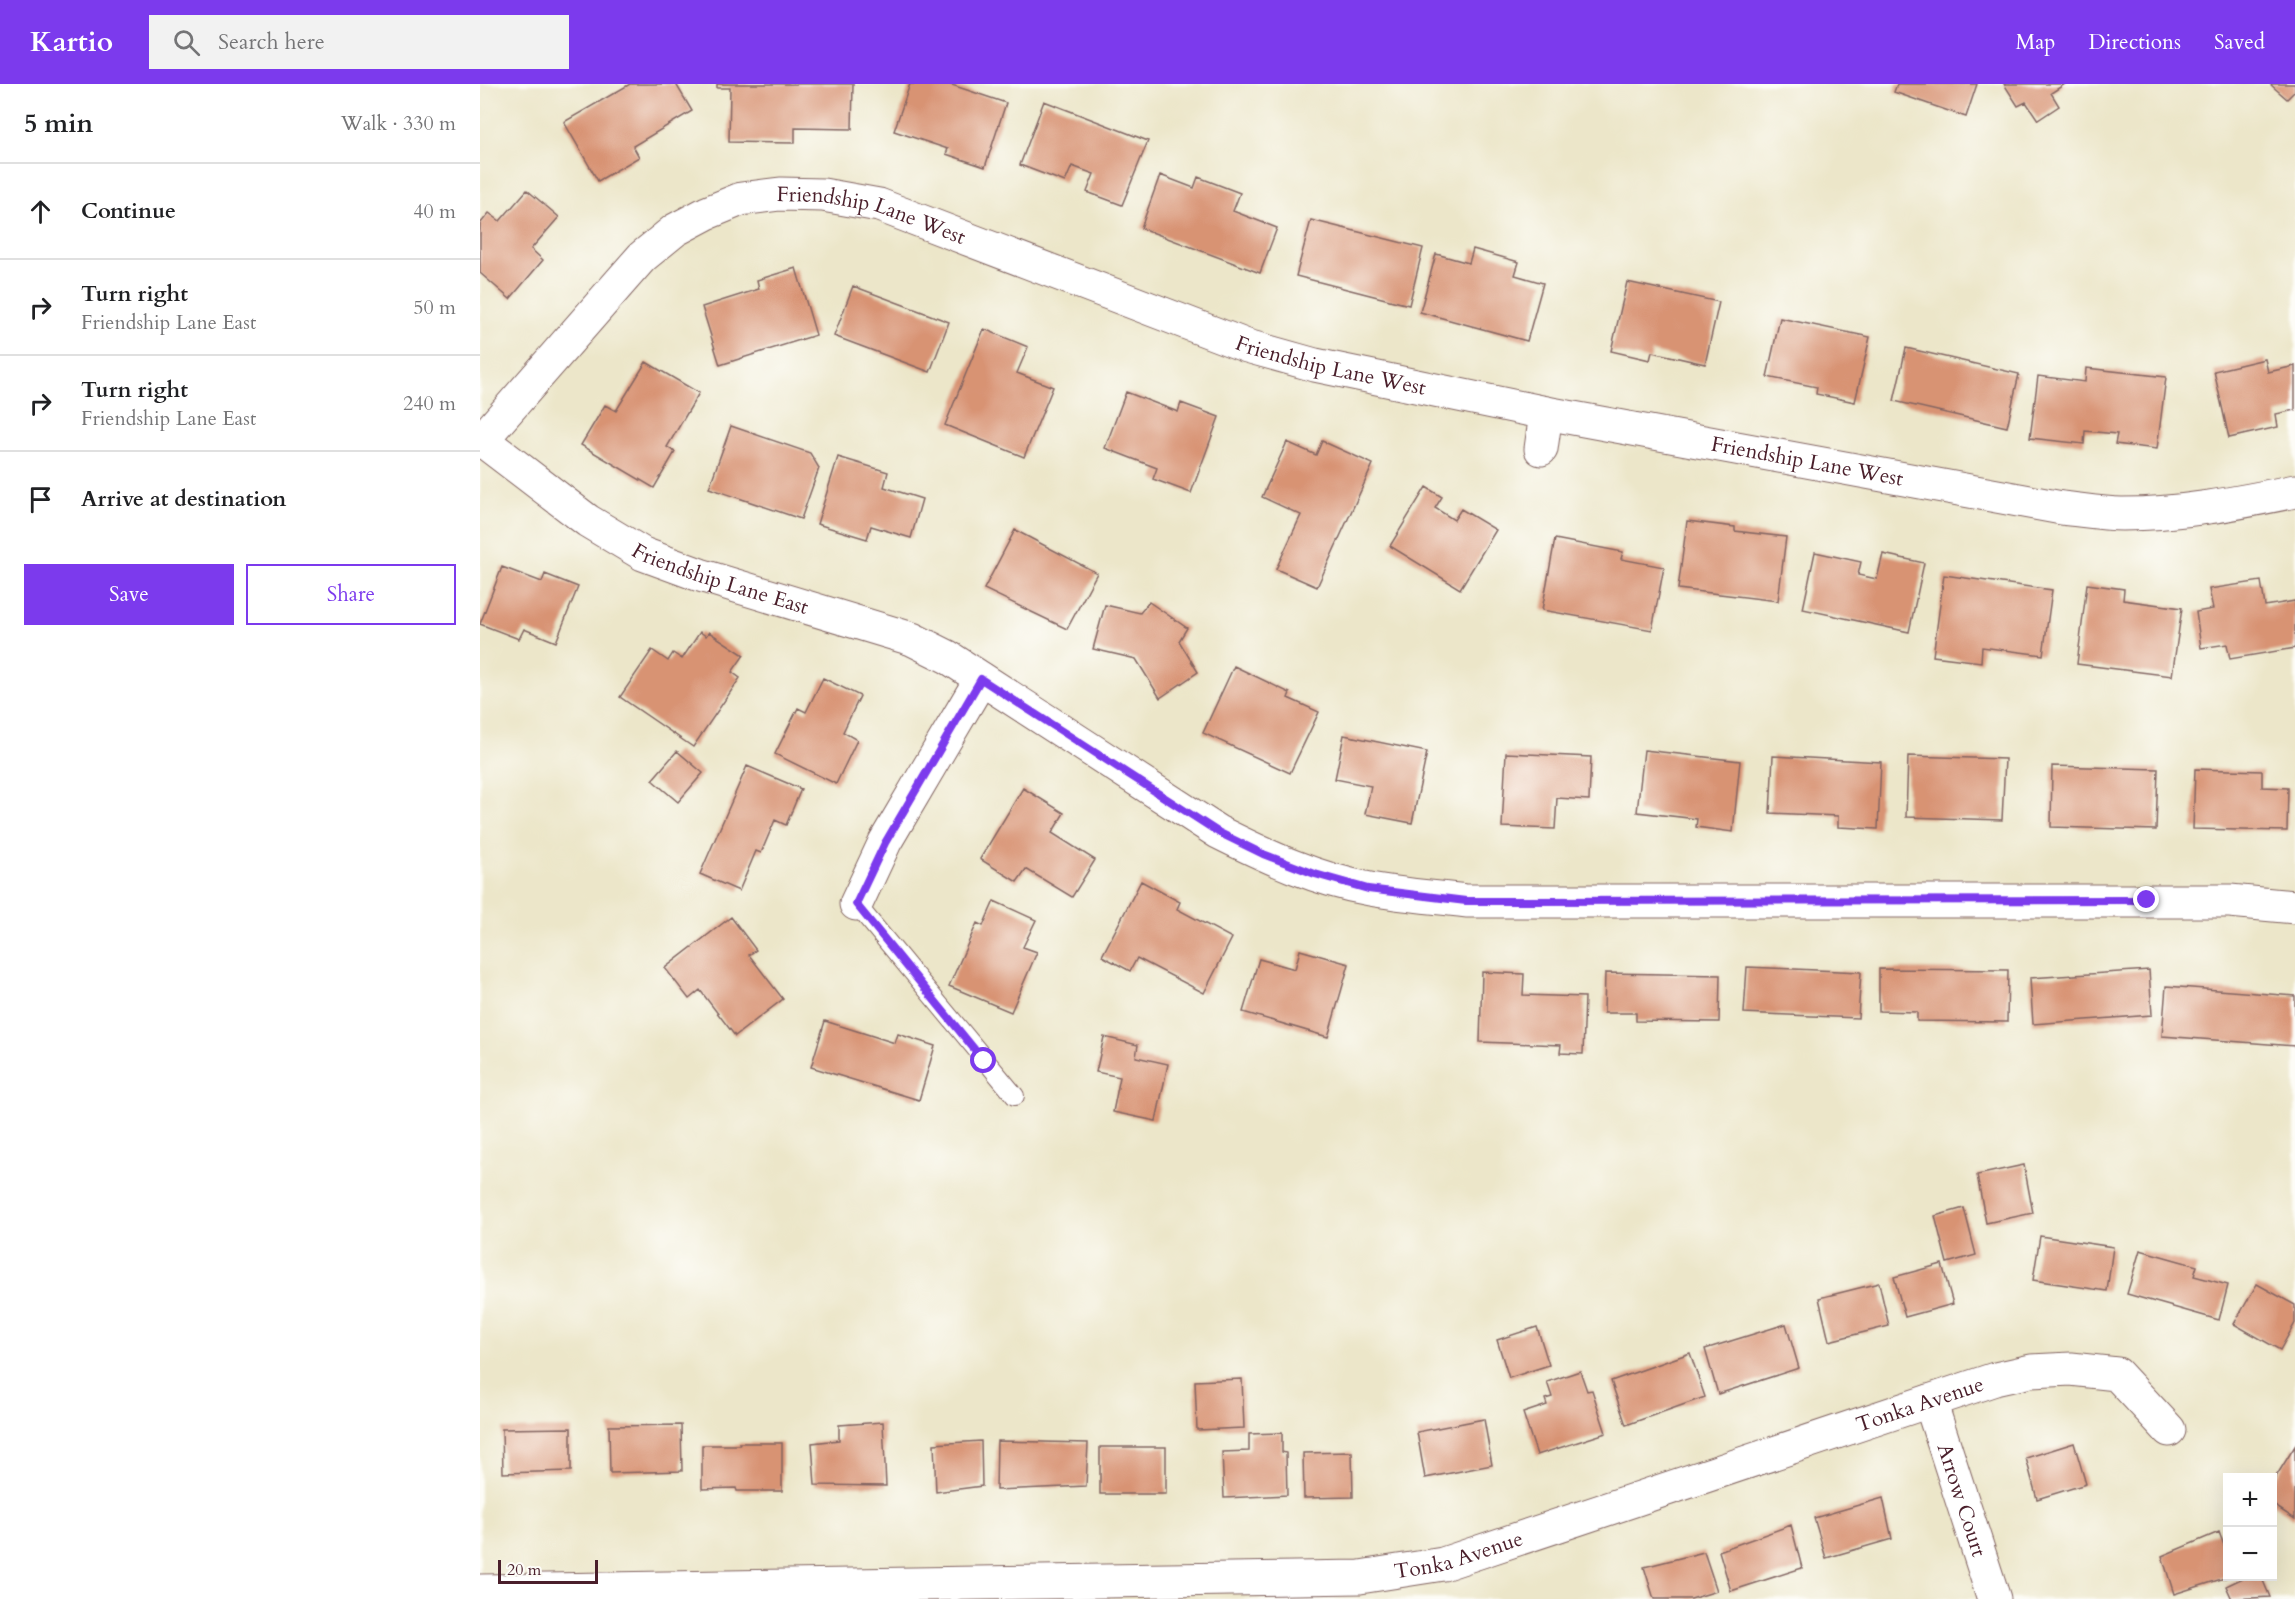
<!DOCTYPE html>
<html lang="en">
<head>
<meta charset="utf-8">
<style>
	body { margin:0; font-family:Cardo,serif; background:#f2f2f2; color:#202124 }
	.controls { position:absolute; right:18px; bottom:18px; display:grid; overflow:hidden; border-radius:0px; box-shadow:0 6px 24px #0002 }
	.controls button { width:54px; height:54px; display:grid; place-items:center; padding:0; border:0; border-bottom:2px solid #e0e0e0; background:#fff; color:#202124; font:30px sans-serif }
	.scale { position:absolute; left:18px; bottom:15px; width:100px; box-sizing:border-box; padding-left:6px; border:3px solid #4a1f2b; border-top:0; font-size:16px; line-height:21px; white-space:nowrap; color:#4a1f2b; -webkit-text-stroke:4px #fdfcf7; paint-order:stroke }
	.stop { position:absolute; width:18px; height:18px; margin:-14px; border:4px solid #7c3aed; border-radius:50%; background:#fff }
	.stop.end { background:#7c3aed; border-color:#fff; box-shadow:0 2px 6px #0008 }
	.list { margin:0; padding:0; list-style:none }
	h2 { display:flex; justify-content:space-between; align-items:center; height:78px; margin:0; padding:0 24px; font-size:26px }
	h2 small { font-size:20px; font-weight:400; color:#757577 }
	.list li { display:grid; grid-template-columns:39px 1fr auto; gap:18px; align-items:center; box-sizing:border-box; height:96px; padding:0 24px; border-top:2px solid #e0e0e0 }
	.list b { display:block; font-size:22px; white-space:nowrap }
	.list p { margin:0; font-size:20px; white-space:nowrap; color:#757577 }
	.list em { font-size:20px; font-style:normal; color:#757577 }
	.actions { display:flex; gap:12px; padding:18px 24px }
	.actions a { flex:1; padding:14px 0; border:2px solid #7c3aed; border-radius:0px; text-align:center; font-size:21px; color:#7c3aed }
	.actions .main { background:#7c3aed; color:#fff }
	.icon { flex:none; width:33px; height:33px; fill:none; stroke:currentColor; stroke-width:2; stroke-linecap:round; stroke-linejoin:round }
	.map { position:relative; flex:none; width:1815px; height:1515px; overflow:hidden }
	header { display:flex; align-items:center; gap:36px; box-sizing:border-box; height:84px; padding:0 30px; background:#7c3aed; color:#fff }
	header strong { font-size:28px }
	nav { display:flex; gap:33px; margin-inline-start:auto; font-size:21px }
	.search { width:420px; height:54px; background:#f2f2f2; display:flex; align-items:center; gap:15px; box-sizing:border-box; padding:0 21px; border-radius:0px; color:#757577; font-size:22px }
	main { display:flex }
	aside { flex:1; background:#fff }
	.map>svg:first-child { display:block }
</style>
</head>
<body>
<header>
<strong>Kartio</strong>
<div class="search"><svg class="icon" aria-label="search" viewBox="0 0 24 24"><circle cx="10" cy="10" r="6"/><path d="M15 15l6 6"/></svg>Search here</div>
<nav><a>Map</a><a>Directions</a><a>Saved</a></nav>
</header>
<main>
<aside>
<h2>5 min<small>Walk · 330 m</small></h2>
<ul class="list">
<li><svg class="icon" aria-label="ahead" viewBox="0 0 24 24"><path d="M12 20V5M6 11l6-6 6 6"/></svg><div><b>Continue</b></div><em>40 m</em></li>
<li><svg class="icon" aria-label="right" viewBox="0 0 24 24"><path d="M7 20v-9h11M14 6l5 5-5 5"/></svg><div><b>Turn right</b><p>Friendship Lane East</p></div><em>50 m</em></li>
<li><svg class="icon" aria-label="right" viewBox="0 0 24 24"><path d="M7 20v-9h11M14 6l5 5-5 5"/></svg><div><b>Turn right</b><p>Friendship Lane East</p></div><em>240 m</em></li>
<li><svg class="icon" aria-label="arrive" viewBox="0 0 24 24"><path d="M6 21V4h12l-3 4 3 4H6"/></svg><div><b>Arrive at destination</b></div></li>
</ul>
<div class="actions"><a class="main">Save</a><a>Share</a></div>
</aside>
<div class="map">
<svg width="1815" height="1515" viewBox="0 0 1815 1515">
	<rect width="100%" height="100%" fill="#fdfcf7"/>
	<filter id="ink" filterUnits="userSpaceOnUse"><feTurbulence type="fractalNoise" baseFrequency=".0167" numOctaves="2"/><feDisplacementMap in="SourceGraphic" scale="12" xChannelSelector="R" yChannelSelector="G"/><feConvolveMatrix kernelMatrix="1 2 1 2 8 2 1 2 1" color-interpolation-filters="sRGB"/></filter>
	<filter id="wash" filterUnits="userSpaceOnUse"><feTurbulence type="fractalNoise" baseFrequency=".008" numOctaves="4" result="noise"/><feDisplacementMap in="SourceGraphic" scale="24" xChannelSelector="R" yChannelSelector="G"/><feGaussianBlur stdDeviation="1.35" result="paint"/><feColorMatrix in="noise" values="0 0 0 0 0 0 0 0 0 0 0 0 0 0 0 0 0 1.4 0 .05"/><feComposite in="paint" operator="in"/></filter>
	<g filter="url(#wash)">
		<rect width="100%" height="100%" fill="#ece6c9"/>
		<g id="blocks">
			<path fill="#d89373" d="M150,0H196L212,27L153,62L159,73L118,97L84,38Z
				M237,0H373L372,45L315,44V59L249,58L250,4H237Z
				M430,0H469L526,19L505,83L466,70L468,65L414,47Z
				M1417,0H1497L1486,33L1414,8Z
				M1524,0H1585L1571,9L1579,22L1558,36L1546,18L1538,22Z
				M1790,0H1815V7L1807,15Z
				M564,17L668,57L642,121L607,108L614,90L592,82L585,98L540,81Z
				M680,91L714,104L718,93L760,109L753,127L797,144L780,189L661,144Z
				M47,106L79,133L51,165L63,176L30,215L0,189V140L9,129L20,137Z
				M831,136L943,164L929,221L816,192Z
				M993,165L1039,178L1035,191L1063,199L1047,257L940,228L956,170L989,179Z
				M316,184L336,251L240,281L222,223L279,205L277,196Z
				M1147,198L1239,218L1225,280L1172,268L1170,276L1131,267Z
				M373,202L469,238L450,288L354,252Z
				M1300,234L1390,253L1375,318L1336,310L1337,303L1287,293Z
				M504,245L548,263L537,289L573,303L544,373L465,341Z
				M1426,264L1539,290L1527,343L1414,317Z
				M1785,275L1788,288L1815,282V326L1796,330L1798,343L1749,354L1734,287Z
				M166,278L219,309L187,363L195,368L174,404L101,361L125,321L136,327Z
				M1606,284L1686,293L1677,365L1635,360L1637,350L1605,347L1604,360L1550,354L1558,292L1605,298Z
				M646,308L698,328L701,319L739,333L711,409L673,395L677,384L625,364Z
				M251,342L330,369L339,384L321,435L229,404Z
				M842,357L893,380L837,503L796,485L821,431L782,413L807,358L836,371Z
				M358,373L408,388L404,403L442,415L431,454L391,442L387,455L337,440Z
				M946,403L962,413L955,424L974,436L981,425L1016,446L980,505L910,462Z
				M1207,437L1255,443V447L1306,453L1298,517L1198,505Z
				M535,446L617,489L587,545L504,505Z
				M1075,455L1143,468L1141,475L1184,483L1172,546L1062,526Z
				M1335,468L1381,478L1378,491L1397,495L1403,470L1444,479L1429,548L1323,525Z
				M22,483L62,498L65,490L98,503L76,558L44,545L39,555L0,540Z
				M1464,491L1572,506L1563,571L1502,563L1501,578L1453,572Z
				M1781,497L1785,522L1815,517V564L1750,575L1747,560L1721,564L1716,528L1733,525L1729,505Z
				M1607,500L1644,505L1643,516L1702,524L1692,592L1597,580Z
				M669,518L707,544L699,557L718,588L680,614L656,575L613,565L625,521L660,529Z
				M220,548L226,552L229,548L264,571L252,588L260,594L213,663L140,613L172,566L188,577L193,569L202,575Z
				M754,582L810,609L808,614L839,628L810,689L723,649Z
				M343,594L380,612L363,648L377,656L356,700L295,670L318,624L326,628Z
				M864,651L947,668L932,739L885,730L891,702L855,695Z
				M1164,666L1260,677L1253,748L1216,743L1217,735L1157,728Z
				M197,667L223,689L198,718L172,696Z
				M1026,669L1111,673L1109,716L1077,714L1075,745L1022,743Z
				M1293,672L1401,678L1398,745L1358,743V732L1290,729Z
				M1428,672L1525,675L1522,736L1426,733Z
				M267,682L321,705L306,741L295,736L281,769L276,767L259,807L220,790Z
				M1572,682L1678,685L1676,746L1571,743Z
				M1715,685L1782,687V703L1808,704L1807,747L1713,745Z
				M543,704L584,729L572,749L615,776L592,813L546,785L537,798L500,775Z
				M661,797L700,818L697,825L752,854L724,909L657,874L650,887L622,872Z
				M514,817L556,836L543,863L557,868L531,928L469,902L497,839L503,842Z
				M251,833L276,866L269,871L303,915L255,952L220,906L209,915L185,884Z
				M820,866L869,880L848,953L763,928L779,875L815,885Z
				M1267,883L1381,888L1378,934L1264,929Z
				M1399,885L1528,886L1527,938L1437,937V928L1399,927Z
				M1669,886L1672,931L1553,940L1550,894Z
				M1002,888L1044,890L1043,911L1105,913L1103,970L1080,969L1081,961L1000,958Z
				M1125,889L1240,891L1239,938L1156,937V929H1124Z
				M1686,902L1815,912V962L1682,952Z
				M345,937L415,959L418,950L455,962L439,1016L331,983Z
				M624,953L658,961L656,973L688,980L676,1037L633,1028L640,993L616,988Z
				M1544,1081L1553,1129L1506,1139L1497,1091Z
				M1484,1124L1496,1171L1467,1179L1455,1132Z
				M1560,1152L1633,1163L1627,1207L1553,1196Z
				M1660,1166L1717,1182L1714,1192L1748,1201L1739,1236L1647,1210Z
				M1462,1180L1473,1220L1425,1233L1414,1193Z
				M1399,1199L1409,1242L1349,1257L1339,1214Z
				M1777,1200L1815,1221V1239L1800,1266L1754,1240Z
				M1306,1240L1319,1284L1238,1310L1225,1265Z
				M1057,1243L1069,1281L1029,1294L1017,1256Z
				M1210,1269L1225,1313L1146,1341L1131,1297Z
				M1100,1287L1107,1307L1112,1306L1126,1349L1057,1371L1043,1329L1067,1321L1065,1315L1072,1313L1067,1298Z
				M762,1295L764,1344L717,1346L715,1297Z
				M1004,1335L1012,1381L945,1394L937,1348Z
				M403,1338L406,1402L335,1401L332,1359L359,1356V1341Z
				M201,1341L202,1387L130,1389L129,1342Z
				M91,1344V1387L23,1389L22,1345Z
				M802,1349V1368L806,1369L807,1411L744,1414L742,1368L769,1367V1350Z
				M501,1357L502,1402L456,1408L454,1360Z
				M517,1357L608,1359L606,1402L516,1406Z
				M259,1359H302V1407H257L256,1404L222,1405V1361H260Z
				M1594,1359L1606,1400L1557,1415L1546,1374Z
				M1815,1362V1435L1792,1420V1399Z
				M620,1363H686V1410H620Z
				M872,1368L873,1413L824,1414L823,1369Z
				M1403,1414L1412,1455L1346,1474L1334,1434Z
				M1311,1441L1322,1484L1251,1507L1239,1467Z
				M1739,1448L1748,1472V1493L1694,1510L1682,1472Z
				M1224,1468L1237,1507L1211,1515H1174L1164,1483Z
				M1767,1492H1781L1790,1513L1752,1515L1746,1502Z"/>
		</g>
	</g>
	<g filter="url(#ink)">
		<use href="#blocks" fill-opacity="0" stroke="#836562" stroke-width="1.5"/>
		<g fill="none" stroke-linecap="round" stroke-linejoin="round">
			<defs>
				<path id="service" d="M376,820L535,1012"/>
				<g id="minor">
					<path id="s1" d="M2,356L108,437L163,470L220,491L432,555L468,573L738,748C786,772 837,796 890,805C922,811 954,813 986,817H1750L1815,823"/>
					<path id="s2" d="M0,358L162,173L195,146L227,129L261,115L300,110L343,111L399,121L767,262L835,281L1066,329L1582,424C1602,426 1622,430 1642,430C1700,430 1758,419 1815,407"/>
					<path d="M1061,365L1066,329"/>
					<path d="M376,820L405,758L501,595"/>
					<path id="s3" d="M1450,1317L1514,1515"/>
					<path id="s4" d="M0,1507L880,1493L963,1480L1515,1295L1551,1287L1591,1285L1637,1290L1689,1346"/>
				</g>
			</defs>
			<use href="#service" stroke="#836562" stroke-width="20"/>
			<use href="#minor" stroke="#836562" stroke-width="35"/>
			<use href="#service" stroke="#fff" stroke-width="18"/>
			<use href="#minor" stroke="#fff" stroke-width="33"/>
		</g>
	</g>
	<g fill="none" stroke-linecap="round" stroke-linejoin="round" filter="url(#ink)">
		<path stroke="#7c3aed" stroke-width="8" d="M504,977L376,820L405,759L501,595L738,748L783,770L835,790L888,805L986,817L1667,816"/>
	</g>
	<g text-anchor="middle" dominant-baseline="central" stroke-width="4.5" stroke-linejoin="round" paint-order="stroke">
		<g font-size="21" fill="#4a1f2b" stroke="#fdfcf7">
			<text stroke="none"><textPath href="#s2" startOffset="495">Friendship Lane West</textPath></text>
			<text stroke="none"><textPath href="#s2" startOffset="981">Friendship Lane West</textPath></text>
			<text stroke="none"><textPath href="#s2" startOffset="1467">Friendship Lane West</textPath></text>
			<text stroke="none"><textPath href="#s1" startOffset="279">Friendship Lane East</textPath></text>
			<text stroke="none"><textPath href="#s4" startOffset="1467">Tonka Avenue</textPath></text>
			<text stroke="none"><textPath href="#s3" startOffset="104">Arrow Court</textPath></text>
			<text stroke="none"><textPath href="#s4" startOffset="981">Tonka Avenue</textPath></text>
		</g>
	</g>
</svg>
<div class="controls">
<button>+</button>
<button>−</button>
</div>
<div class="scale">20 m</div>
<div class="stop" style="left:504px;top:977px"></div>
<div class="stop end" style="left:1667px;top:816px"></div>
</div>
</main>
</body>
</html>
